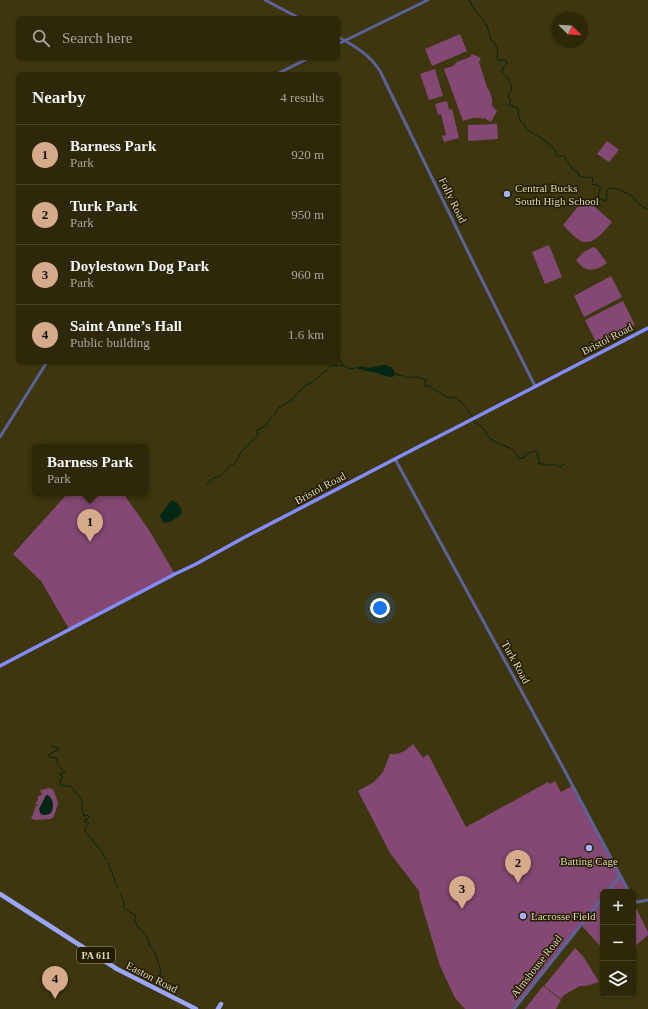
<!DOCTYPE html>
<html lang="en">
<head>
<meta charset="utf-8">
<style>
	body { margin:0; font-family:"Times New Roman",serif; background:#363013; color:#f1f3f6 }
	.controls { position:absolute; right:12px; bottom:12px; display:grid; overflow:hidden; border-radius:6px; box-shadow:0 1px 3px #0004 }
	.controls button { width:36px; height:36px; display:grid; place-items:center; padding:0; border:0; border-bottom:1px solid #49442b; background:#2e280a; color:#f1f3f6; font:20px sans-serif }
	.compass { position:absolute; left:552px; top:12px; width:36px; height:36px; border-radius:50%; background:#2e280a; box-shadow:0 1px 3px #0004; rotate:114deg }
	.you { position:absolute; left:380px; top:608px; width:14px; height:14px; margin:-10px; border:3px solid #fff; border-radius:50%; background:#1a73e8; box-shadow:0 0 0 6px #1a73e833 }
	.badge { display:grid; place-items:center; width:26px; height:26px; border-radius:50%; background:#d6ab8b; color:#111; font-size:13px; font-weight:700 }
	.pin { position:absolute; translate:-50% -33px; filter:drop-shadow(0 1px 2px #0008) }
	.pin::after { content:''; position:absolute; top:21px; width:14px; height:12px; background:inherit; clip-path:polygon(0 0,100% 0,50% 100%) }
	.popup { position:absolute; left:32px; top:444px; width:116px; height:52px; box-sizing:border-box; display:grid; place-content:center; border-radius:6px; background:#2e280a; filter:drop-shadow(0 1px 3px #0005); font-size:13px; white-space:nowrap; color:#a7a69c }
	.popup b { font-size:15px; color:#f1f3f6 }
	.popup::after { content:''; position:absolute; left:50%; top:100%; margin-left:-8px; border:8px solid transparent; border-top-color:#2e280a }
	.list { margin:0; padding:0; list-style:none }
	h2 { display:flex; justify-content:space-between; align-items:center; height:52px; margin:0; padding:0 16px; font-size:17px }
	h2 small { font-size:13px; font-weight:400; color:#a7a69c }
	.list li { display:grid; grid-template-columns:26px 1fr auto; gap:12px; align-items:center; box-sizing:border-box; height:60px; padding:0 16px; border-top:1px solid #49442b }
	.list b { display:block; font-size:15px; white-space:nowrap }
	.list p { margin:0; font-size:13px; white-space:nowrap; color:#a7a69c }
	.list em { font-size:13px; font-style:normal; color:#a7a69c }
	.icon { flex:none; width:22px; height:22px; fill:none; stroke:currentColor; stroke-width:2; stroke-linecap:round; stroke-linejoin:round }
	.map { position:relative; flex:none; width:648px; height:1009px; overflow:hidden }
	.search { position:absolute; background:#2e280a; box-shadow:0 1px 3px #0004; left:16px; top:16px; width:324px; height:44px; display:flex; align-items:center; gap:10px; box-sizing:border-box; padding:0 14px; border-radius:6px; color:#a7a69c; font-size:15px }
	.panel { position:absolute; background:#2e280a; box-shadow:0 1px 3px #0004; left:16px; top:72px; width:324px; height:292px; border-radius:6px }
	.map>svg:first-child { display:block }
</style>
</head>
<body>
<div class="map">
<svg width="648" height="1009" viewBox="0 0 648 1009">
	<rect width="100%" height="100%" fill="#3d360e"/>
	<path fill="#834873" d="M460,34L467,51L432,66L425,49Z
		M472,54L481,58L479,62L488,90H489L492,99V106L497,111L491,122L484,118L483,119C477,116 469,119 463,121L444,69L453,66L457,62L470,57Z
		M435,69L443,96L429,100L420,74Z
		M447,101L449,110L452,109L459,138L444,142L442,136L446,135L441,114L438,115L435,104Z
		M497,124L498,139L468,141V125Z
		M607,141L619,150L609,162L597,154Z
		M583,201H588L612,222C604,231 593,248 579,240C573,236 568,230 563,225L580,204Z
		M549,245L562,277L545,284L532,252Z
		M593,247L596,248L607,263C595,272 585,273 576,260L584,252Z
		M611,276L622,297L584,317L574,296Z
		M623,301L635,325L597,344L585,320Z
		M68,493H123L149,530L175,574L69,629L41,581L13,554Z
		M413,744L423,758L428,754L466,827L548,782L550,784L555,781L561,792L572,786L628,892H603V949L581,925L514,1009H465L455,998L440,966L420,899L419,891L390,853L358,791L374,782L383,772L390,754C400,755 405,751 413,744Z
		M49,788L52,789L54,791L58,803L57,807L54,816L51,819L35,820L30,818L32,817L36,806L35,805H37V807L38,804H35L38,800V796L42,795V794L40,791L41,790Z
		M633,902L648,932V935L633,948Z
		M575,948L583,956L599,982L586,986H580L564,995L561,999L544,986Z
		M543,986L561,1000L556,1009H525Z"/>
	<path fill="#022715" d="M383,365C388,365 393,367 395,373L393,377C384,377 380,373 373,372C367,371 361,370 356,368L362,366L368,368Z
		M172,500C177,502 182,507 182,513C178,518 171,522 164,523L160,516L170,502Z
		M46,795H48C54,800 54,807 51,813C48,815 42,816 40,813L39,809Z"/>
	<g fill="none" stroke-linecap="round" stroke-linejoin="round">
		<path stroke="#022715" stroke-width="1" d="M469,0L477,13L480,16L487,26L491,40L495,43L498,52L497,58L498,60C501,61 503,59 506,61L507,63L503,68L502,72C506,74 508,80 511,84L512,90L509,93L508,97L511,99L509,105L518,108L519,118L521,122L524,124L526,129L543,139L555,150L556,155L558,156H563L565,157C566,163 571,163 572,169L578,172V175C583,178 588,177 593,178L592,184L593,185L596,184L600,187V190L598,195L599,198L605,201L607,200C607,197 606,193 607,190C611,184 629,194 633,197C636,199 635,200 637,202C640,205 644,208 648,209
			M338,357L343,365
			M394,374L403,376
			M406,377C409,378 411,377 415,377C418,377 422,379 426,380L424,385L425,386H429L447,397L449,398L456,397C462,404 468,409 473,418
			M474,420C478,425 481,426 484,429C487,432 486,436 491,439C501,447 514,445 519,459L525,457V455L526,454L536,451L539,459V464C543,464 545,464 548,465C554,466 553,463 560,467L564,464
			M206,486L212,479L222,475L225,472L228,468L235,463L242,451L258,435L257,430L266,426L271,418L276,413L278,408L292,400L303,387L312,382L327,370L331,366L343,365L349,369L355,368
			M52,746L58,748V750L53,752L49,755V757L56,758L57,761V764L65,772V773H60V775L63,776L62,779L60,780V784L63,786H70C79,796 83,796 82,811L83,812L84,816L87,815L89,817L88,819H85V822L88,823L89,824L85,828V831L102,852L106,860
			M108,863L118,888
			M120,893L124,902V908L136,916V918L134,920L138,927L147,937L150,946L155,953L160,967V982L164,989"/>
		<path stroke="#5c639a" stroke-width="3" d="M265,0L299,18
			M338,37C355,46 370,55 380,71L474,264L535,386
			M338,44L428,0
			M277,74L309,58
			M0,437L47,362
			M395,459L559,760L629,892
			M607,892L620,876
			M633,900L638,902L648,900
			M514,1009L603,897"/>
		<path stroke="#838cfd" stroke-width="3.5" d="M0,666L175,574L196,564L245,537L416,448L461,425L648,328"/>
		<path stroke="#9ba5f6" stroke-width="4.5" d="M0,894L117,969L196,1009
			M218,1009L221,1004"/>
	</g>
	<g fill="#a7b1fc" stroke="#231d00" stroke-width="1.5">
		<circle cx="507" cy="194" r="4"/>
		<circle cx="589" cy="848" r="4"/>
		<circle cx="523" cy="916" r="4"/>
	</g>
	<g text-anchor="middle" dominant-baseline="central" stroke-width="3" stroke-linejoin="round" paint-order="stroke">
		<rect fill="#231d00" stroke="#a7a17f" stroke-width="1" x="77" y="947" width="38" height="16" rx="3"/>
		<g font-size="10" font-weight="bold" fill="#e0d9b6">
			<text x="96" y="955">PA 611</text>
		</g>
		<g font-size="11" fill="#e0d9b6" stroke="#231d00" text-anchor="start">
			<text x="515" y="188">Central Bucks<tspan x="515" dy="13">South High School</tspan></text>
			<text x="589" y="861" text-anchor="middle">Batting Cage</text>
			<text x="531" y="916">Lacrosse Field</text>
		</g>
		<g font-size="11" fill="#e0d9b6" stroke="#231d00">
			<text transform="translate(453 200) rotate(64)">Folly Road</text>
			<text transform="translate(607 339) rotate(-27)">Bristol Road</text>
			<text transform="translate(320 488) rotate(-28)">Bristol Road</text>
			<text transform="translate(516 662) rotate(61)">Turk Road</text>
			<text transform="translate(536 966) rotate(-52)">Almshouse Road</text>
			<text transform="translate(152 977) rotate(27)">Easton Road</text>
		</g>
	</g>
</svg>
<div class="controls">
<button>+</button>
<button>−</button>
<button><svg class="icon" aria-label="layers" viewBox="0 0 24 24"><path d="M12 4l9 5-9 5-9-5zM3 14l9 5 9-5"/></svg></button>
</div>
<svg class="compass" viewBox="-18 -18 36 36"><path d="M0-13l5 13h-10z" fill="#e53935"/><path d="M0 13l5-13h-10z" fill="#a7a69c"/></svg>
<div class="you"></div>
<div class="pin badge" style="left:90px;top:542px">1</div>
<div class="popup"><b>Barness Park</b>Park</div>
<div class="pin badge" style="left:518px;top:883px">2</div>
<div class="pin badge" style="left:462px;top:909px">3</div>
<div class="pin badge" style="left:55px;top:999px">4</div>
<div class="search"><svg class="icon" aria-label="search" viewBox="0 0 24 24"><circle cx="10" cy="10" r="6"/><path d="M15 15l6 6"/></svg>Search here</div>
<section class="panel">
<h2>Nearby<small>4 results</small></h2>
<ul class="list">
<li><span class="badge">1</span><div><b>Barness Park</b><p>Park</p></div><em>920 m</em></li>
<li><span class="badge">2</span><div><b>Turk Park</b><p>Park</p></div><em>950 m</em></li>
<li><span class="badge">3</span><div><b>Doylestown Dog Park</b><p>Park</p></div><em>960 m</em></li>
<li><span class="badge">4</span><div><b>Saint Anne’s Hall</b><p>Public building</p></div><em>1.6 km</em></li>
</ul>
</section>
</div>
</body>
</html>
